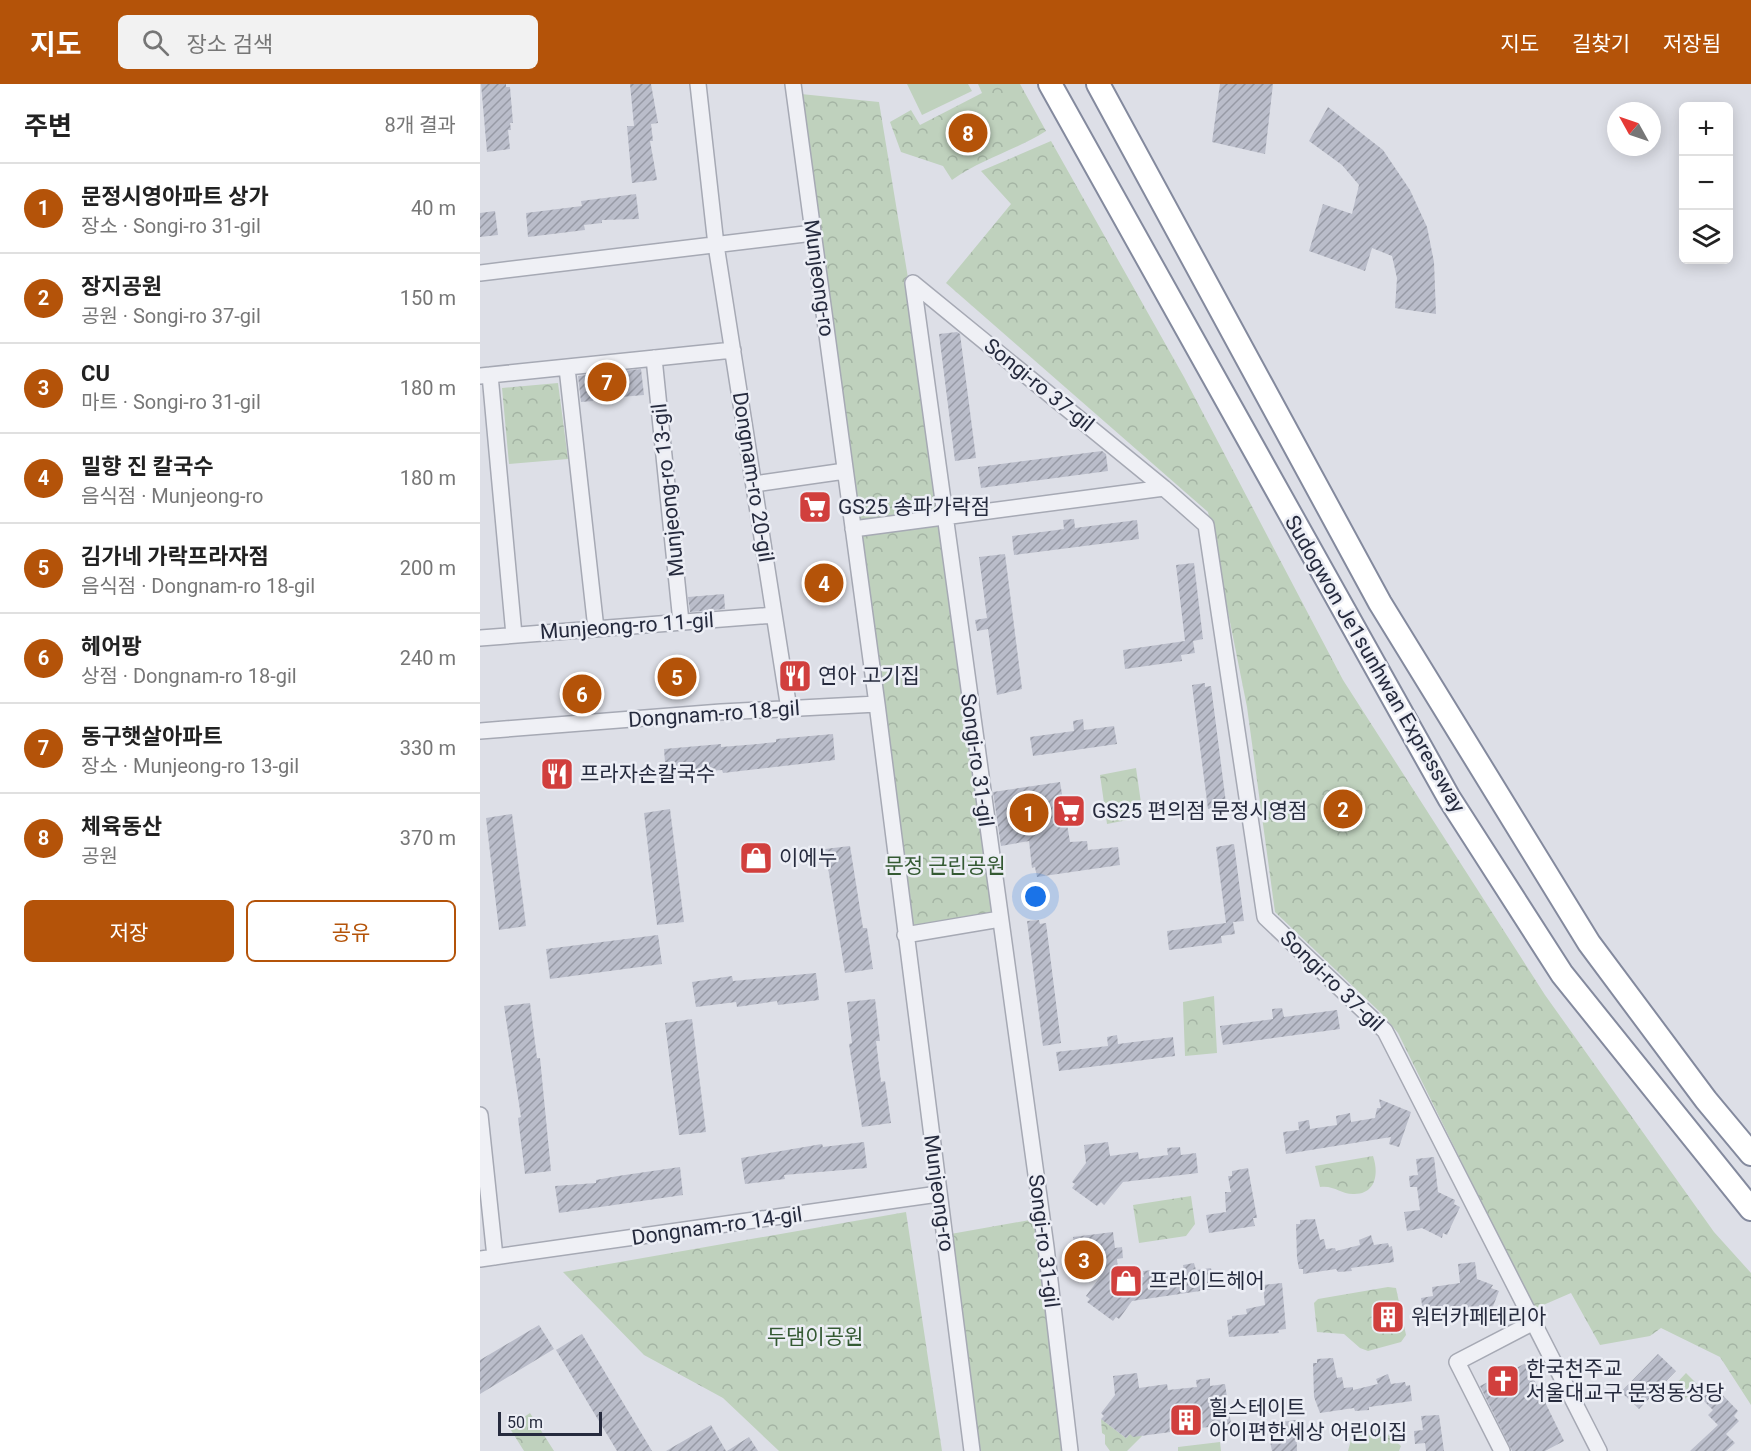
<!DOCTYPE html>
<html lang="ko">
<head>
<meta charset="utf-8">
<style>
	body { margin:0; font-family:Roboto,"Noto Sans KR",sans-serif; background:#f2f2f2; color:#222 }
	.controls { position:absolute; right:18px; top:18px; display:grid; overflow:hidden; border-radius:9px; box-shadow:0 3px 15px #0003 }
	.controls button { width:54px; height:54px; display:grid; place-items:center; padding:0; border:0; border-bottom:2px solid #e0e0e0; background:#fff; color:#222; font:30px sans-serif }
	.compass { position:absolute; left:1127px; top:18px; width:54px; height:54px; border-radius:50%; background:#fff; box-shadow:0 3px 15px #0003; rotate:310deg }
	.scale { position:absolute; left:18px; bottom:15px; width:104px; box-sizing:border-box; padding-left:6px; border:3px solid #262b3e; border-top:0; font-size:16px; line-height:21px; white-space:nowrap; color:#262b3e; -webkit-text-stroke:4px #eceef5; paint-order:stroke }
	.you { position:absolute; left:556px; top:813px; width:21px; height:21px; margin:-15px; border:4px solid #fff; border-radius:50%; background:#1a73e8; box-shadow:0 0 0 9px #1a73e833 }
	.badge { display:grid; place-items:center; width:39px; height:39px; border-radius:50%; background:#b45309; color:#fff; font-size:20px; font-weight:700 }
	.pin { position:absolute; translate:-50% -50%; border:3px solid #fff; box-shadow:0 2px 6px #0006 }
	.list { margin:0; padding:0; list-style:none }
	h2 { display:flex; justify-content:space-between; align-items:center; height:78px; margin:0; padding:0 24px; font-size:26px }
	h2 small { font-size:20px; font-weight:400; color:#767676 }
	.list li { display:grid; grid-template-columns:39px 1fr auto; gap:18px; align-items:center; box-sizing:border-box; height:90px; padding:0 24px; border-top:2px solid #e0e0e0 }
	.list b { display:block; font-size:22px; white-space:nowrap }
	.list p { margin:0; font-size:20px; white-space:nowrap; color:#767676 }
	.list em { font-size:20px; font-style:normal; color:#767676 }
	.actions { display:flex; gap:12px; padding:18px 24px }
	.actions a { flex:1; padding:14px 0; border:2px solid #b45309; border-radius:9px; text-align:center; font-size:21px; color:#b45309 }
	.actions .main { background:#b45309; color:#fff }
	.icon { flex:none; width:33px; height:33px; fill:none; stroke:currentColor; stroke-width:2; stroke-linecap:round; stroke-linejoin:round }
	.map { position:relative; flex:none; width:1271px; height:1367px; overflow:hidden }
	header { display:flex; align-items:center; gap:36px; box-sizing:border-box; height:84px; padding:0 30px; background:#b45309; color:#fff }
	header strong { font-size:28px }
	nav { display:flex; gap:33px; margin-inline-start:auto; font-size:21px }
	.search { width:420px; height:54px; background:#f2f2f2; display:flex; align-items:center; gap:15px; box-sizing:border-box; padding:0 21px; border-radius:9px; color:#767676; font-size:22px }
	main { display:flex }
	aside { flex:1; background:#fff }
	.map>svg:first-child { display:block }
</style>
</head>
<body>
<header>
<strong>지도</strong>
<div class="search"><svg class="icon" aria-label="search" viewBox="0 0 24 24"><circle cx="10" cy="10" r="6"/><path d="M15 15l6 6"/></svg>장소 검색</div>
<nav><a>지도</a><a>길찾기</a><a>저장됨</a></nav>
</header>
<main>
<aside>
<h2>주변<small>8개 결과</small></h2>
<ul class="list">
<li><span class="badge">1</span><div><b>문정시영아파트 상가</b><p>장소 · Songi-ro 31-gil</p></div><em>40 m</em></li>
<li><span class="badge">2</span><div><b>장지공원</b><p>공원 · Songi-ro 37-gil</p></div><em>150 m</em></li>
<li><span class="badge">3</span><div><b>CU</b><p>마트 · Songi-ro 31-gil</p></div><em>180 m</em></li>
<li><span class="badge">4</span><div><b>밀향 진 칼국수</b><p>음식점 · Munjeong-ro</p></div><em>180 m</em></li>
<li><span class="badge">5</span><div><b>김가네 가락프라자점</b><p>음식점 · Dongnam-ro 18-gil</p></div><em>200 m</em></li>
<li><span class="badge">6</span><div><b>헤어팡</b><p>상점 · Dongnam-ro 18-gil</p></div><em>240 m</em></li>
<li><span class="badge">7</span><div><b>동구햇살아파트</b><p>장소 · Munjeong-ro 13-gil</p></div><em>330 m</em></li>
<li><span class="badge">8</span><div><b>체육동산</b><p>공원</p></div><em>370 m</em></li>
</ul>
<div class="actions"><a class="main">저장</a><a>공유</a></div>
</aside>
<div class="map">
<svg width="1271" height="1367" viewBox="0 0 1271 1367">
	<defs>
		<pattern id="park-crowns" width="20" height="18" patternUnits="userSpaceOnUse" patternTransform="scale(1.5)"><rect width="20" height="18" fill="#bfd1bd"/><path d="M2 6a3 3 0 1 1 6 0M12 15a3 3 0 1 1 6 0" fill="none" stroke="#a4b4a4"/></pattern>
		<pattern id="building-hatch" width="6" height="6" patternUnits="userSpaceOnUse" patternTransform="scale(1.5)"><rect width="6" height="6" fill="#babdca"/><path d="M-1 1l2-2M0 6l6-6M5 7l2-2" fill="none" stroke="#979aa5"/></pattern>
	</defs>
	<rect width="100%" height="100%" fill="#dddfe7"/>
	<path fill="url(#park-crowns)" d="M498,0H540L566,47C536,66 501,75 472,96L463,82L421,68L410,38L431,26L440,41L502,9Z
		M321,10L399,18L429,200L515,832L431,846Z
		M571,57L704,293L863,596L1065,911L1234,1148L1271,1189V1321L1240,1273L1181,1244L1170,1252L1120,1261L1091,1209L1054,1225L918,949L901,929L795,828L767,623L728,428L466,199L531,120L501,87Z
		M78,299L88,375L29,380L22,304Z
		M656,684L663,733L627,740L620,691Z
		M734,912L737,969L705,972L703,918Z
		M893,1072C899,1089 896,1111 873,1110C861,1110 854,1101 840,1103L835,1082Z
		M711,1112L715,1140L706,1152L659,1159L653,1121Z
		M426,1128L462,1367H299L243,1314L164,1271L83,1188Z
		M561,1134L590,1367H492L465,1151Z
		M908,1203L916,1204L926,1251L921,1258L888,1267L880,1264L864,1250L837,1248L834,1219L838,1215Z
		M50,1329L74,1367H44L29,1343Z
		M621,1335L646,1354L650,1350L662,1352L647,1367H630L625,1360V1351L622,1349Z
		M875,1341L906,1349L921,1362L919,1367H868Z
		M740,1358L741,1367H698V1363Z"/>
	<path fill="#bfd1bd" d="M427,0H488L492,7L442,31Z
		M1206,1289L1218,1301L1205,1315L1193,1303Z"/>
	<path fill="url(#building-hatch)" d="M1,0H26V3H30L33,39H30L31,46H28L30,65L7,68Z
		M150,0H171L178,39L171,40L173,57H170L177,96L152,99L147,42H154Z
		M740,0H793L785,70L732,58Z
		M848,23L903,66L930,106L947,143L954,178L956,230L915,224L917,194L912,172L892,164L885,187L829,167L843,120L872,130L879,101L862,81L829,57Z
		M156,110L159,135L122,136V139L104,141L105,146L48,153L46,129L102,122L101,117Z
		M15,127L18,151L0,153V129Z
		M477,248L480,250L496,374L475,377L459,250Z
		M161,285L164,311L141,313V306L112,310L113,317L101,318L98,292Z
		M622,367L626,370L628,387L501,404L498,383Z
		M594,435L595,444L657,436L659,455L534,471L532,452L584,445L583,436Z
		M525,470L542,605L517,611L508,545L497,547L495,536L507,534L499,473Z
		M714,479L723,555L713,557L715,569L701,571L702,577L645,585L643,566L705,557L696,481Z
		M244,510L245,525L210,528L208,513Z
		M725,599V603L731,602L746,719L740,720L741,723L728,725L712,601Z
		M603,635L604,646L634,642L637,660L553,672L550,653L594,647L593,637Z
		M353,650L355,676L243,689L242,686L186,691L184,665L241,660V663L278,660L296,658V655Z
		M580,698L590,758L607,757L608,766L638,763L640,781L557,793L555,783L552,784L549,757L521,762L513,708Z
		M190,725L204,838L177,841L164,729Z
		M32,730L46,842L19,846L6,734Z
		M754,760L764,837L753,838L755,850L741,852L742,859L689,866L687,847L746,839L736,763Z
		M370,762L383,844H387L393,885L365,889L345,765Z
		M559,836L560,840L566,839L581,959L563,962L547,837Z
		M178,851L182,880L70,895L66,865Z
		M336,889L339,916L298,921L297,917L257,923L256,918L216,923L212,898L252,892L253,897Z
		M395,915L400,957H396L401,998L405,997L411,1039L382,1043L369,960L372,959L367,918Z
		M50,919L57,974H60L71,1087L45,1090L38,1034L41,1033L24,922Z
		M802,924L804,933L857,926L860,945L743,961L740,942L793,935L792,925Z
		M212,935L226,1048L199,1051L185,939Z
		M637,951L638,960L693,953L695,972L579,987L576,968L628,962L627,953Z
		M899,1015L931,1028L919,1063L909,1060L911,1053L806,1070L803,1048L819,1046L818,1038L829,1036L830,1045L857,1041L856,1032L870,1029L871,1038L895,1034L897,1024H901Z
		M384,1058L387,1084L304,1091L305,1095L265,1100L261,1074L342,1060L343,1063Z
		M628,1058L630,1072L658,1068L659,1075L688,1071L687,1064L700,1063L701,1071L716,1069L718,1089L643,1098L624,1121L621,1118L617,1122L592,1104L595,1100L592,1098L606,1079L604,1061Z
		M954,1073L958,1108L975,1116L974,1120L980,1123L967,1151L963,1149L962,1154L942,1144L927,1147L924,1128L940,1126L937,1103H930L929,1092L938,1091L936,1075Z
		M200,1083L203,1111L79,1129L75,1102L116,1099V1096L138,1092Z
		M768,1084L777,1134H773L775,1142L729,1149L726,1131L746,1128L745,1108H751L748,1092H752V1087Z
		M835,1135L840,1156L844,1155L846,1165L855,1164L856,1167L880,1161L879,1156L891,1151L894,1161L908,1159L909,1163L912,1162L914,1178L871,1184L872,1187L858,1188L856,1185L823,1190V1185H819L817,1174L816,1140H820V1136Z
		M633,1148L635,1164L642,1163L643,1174L637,1175L639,1196L664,1193L663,1187L673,1186L674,1191L704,1187L703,1181L714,1179L716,1186L731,1184L734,1205L652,1217L639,1235L636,1233L633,1237L607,1218L610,1215L606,1212L620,1193L599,1196L593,1153Z
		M995,1178L997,1195L1013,1201L1011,1204L1019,1207L1008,1235L1003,1233L1001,1237L981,1230L944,1235L941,1214L953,1212L952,1203L980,1199L978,1180Z
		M802,1199L806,1245L798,1246L799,1249L749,1253L747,1236L752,1235V1232L767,1230L766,1225L785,1221L783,1201Z
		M913,1225L915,1238L902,1240L900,1226Z
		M59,1241L74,1265L0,1310V1276Z
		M102,1250L172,1367H137L76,1266Z
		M1178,1270L1196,1287L1159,1325L1141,1308Z
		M853,1274L857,1294L862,1293L864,1304L873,1303V1306L898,1300L896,1295L908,1290L911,1300L925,1298L926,1302L930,1301L932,1317L889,1323V1326L875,1327L874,1324L840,1329L834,1313L833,1279H837V1275Z
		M1046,1279L1084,1357L1065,1367H1032L1000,1302Z
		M657,1289L659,1304L687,1300L688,1306L717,1303L716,1296L730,1294V1302L745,1300L751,1340L653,1353L650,1350L646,1354L621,1335L624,1332L621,1329L635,1311L633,1292Z
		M1231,1299L1258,1327L1254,1332L1259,1337L1246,1350L1255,1359L1246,1367H1210L1238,1341L1228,1331L1233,1326L1218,1311Z
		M959,1331L964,1367H946L945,1359L935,1360L934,1347L943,1346L941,1332Z
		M816,1336L817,1367H792L790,1357L799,1356L798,1348L802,1347L801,1338Z
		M231,1341L246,1367H186Z
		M269,1353L278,1367H247Z"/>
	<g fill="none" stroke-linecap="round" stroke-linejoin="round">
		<defs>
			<path id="minor" d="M218,0L236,161L309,625
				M313,0L397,620L492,1367
				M0,189L333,149
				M433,199L684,404L726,441L785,833L905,947L1119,1367
				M433,199L566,1163L590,1367
				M174,274L201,538
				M87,284L116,545
				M10,291L34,551
				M0,292L253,266
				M274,400L365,387
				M373,445L684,404
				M0,554L294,531
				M0,647L241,628L397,620
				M425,851L520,835
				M0,1031L15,1173
				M0,1175L458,1110
				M1022,1367L977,1278L1052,1239"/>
			<path id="highway" d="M570,0L969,714L1082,890L1271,1125
				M618,0L900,519L1109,859L1226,1016L1271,1070"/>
		</defs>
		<use href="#minor" stroke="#a6a9b4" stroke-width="18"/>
		<use href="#highway" stroke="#848a9e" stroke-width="26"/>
		<use href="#minor" stroke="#eff0f5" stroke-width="15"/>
		<use href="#highway" stroke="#fff" stroke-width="22"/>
	</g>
	<defs>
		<symbol id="supermarket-square" viewBox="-11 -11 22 22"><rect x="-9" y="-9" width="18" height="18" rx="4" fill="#d13f3d" stroke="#eceef5"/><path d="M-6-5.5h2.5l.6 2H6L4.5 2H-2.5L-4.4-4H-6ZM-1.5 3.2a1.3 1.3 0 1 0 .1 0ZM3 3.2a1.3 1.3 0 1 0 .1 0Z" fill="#fff"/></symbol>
		<symbol id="restaurant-square" viewBox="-11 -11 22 22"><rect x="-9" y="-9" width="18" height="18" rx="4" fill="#d13f3d" stroke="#eceef5"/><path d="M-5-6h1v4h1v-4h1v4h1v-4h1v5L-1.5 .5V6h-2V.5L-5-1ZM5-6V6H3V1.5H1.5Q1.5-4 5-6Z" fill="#fff"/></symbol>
		<symbol id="shop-square" viewBox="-11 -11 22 22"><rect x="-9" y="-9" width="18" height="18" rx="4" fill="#d13f3d" stroke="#eceef5"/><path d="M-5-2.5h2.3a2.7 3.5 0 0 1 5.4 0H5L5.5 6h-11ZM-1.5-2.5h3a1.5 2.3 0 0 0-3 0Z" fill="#fff"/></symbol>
		<symbol id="building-square" viewBox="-11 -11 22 22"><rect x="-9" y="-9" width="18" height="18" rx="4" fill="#d13f3d" stroke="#eceef5"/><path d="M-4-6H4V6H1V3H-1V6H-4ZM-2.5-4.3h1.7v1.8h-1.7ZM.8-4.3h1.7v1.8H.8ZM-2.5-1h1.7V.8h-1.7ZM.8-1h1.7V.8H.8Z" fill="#fff"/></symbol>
		<symbol id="church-square" viewBox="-11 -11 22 22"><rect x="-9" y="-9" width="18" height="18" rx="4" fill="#d13f3d" stroke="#eceef5"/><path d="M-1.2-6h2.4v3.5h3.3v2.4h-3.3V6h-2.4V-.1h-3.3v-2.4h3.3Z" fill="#fff"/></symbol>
	</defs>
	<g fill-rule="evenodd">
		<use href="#supermarket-square" x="316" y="404" width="38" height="38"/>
		<use href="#restaurant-square" x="296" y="573" width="38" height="38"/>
		<use href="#restaurant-square" x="58" y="671" width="38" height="38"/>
		<use href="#supermarket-square" x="570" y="708" width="38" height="38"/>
		<use href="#shop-square" x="257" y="755" width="38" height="38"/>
		<use href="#shop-square" x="627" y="1178" width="38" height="38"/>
		<use href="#building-square" x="889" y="1214" width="38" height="38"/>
		<use href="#church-square" x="1004" y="1278" width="38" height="38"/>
		<use href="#building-square" x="687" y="1317" width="38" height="38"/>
	</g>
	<g text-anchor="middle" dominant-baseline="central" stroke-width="5" stroke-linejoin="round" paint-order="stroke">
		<g font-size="21" fill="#262b3e" stroke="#eceef5">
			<text transform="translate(339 194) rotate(82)">Munjeong-ro</text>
			<text transform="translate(559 301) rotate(39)">Songi-ro 37-gil</text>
			<text transform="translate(273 393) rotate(81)">Dongnam-ro 20-gil</text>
			<text transform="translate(188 406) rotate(-96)">Munjeong-ro 13-gil</text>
			<text transform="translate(147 542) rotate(-4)">Munjeong-ro 11-gil</text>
			<text transform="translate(895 580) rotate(60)">Sudogwon Je1sunhwan Expressway</text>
			<text transform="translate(234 630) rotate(-4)">Dongnam-ro 18-gil</text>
			<text transform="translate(497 676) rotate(82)">Songi-ro 31-gil</text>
			<text transform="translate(852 897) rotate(44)">Songi-ro 37-gil</text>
			<text transform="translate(459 1109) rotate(82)">Munjeong-ro</text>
			<text transform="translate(237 1142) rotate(-8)">Dongnam-ro 14-gil</text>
			<text transform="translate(564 1157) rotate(83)">Songi-ro 31-gil</text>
		</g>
		<g font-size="21" fill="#262b3e" stroke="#eceef5" text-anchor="start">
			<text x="358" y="423">GS25 송파가락점</text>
			<text x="338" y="592">연아 고기집</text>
			<text x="100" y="690">프라자손칼국수</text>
			<text x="612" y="727">GS25 편의점 문정시영점</text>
			<text x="299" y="774">이에누</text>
			<text x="669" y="1197">프라이드헤어</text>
			<text x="931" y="1233">워터카페테리아</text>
			<text x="1046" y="1285">한국천주교<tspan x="1046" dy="24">서울대교구 문정동성당</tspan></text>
			<text x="729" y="1324">힐스테이트<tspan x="729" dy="24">아이편한세상 어린이집</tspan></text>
		</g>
		<g font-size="21" fill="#345a33" stroke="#eceef5">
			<text x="465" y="782">문정 근린공원</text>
			<text x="335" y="1253">두댐이공원</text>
		</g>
	</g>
</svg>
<div class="controls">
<button>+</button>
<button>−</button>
<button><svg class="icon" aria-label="layers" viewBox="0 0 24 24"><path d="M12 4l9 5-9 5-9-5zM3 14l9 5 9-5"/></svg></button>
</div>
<svg class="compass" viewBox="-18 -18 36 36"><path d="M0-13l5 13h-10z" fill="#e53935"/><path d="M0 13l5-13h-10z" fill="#767676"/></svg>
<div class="scale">50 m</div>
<div class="you"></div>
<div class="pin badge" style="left:549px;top:729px">1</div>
<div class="pin badge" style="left:863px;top:725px">2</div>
<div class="pin badge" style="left:604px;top:1176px">3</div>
<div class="pin badge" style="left:344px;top:499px">4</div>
<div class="pin badge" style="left:197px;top:593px">5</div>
<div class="pin badge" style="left:102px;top:610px">6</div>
<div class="pin badge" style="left:127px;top:298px">7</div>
<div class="pin badge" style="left:488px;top:49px">8</div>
</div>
</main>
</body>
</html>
